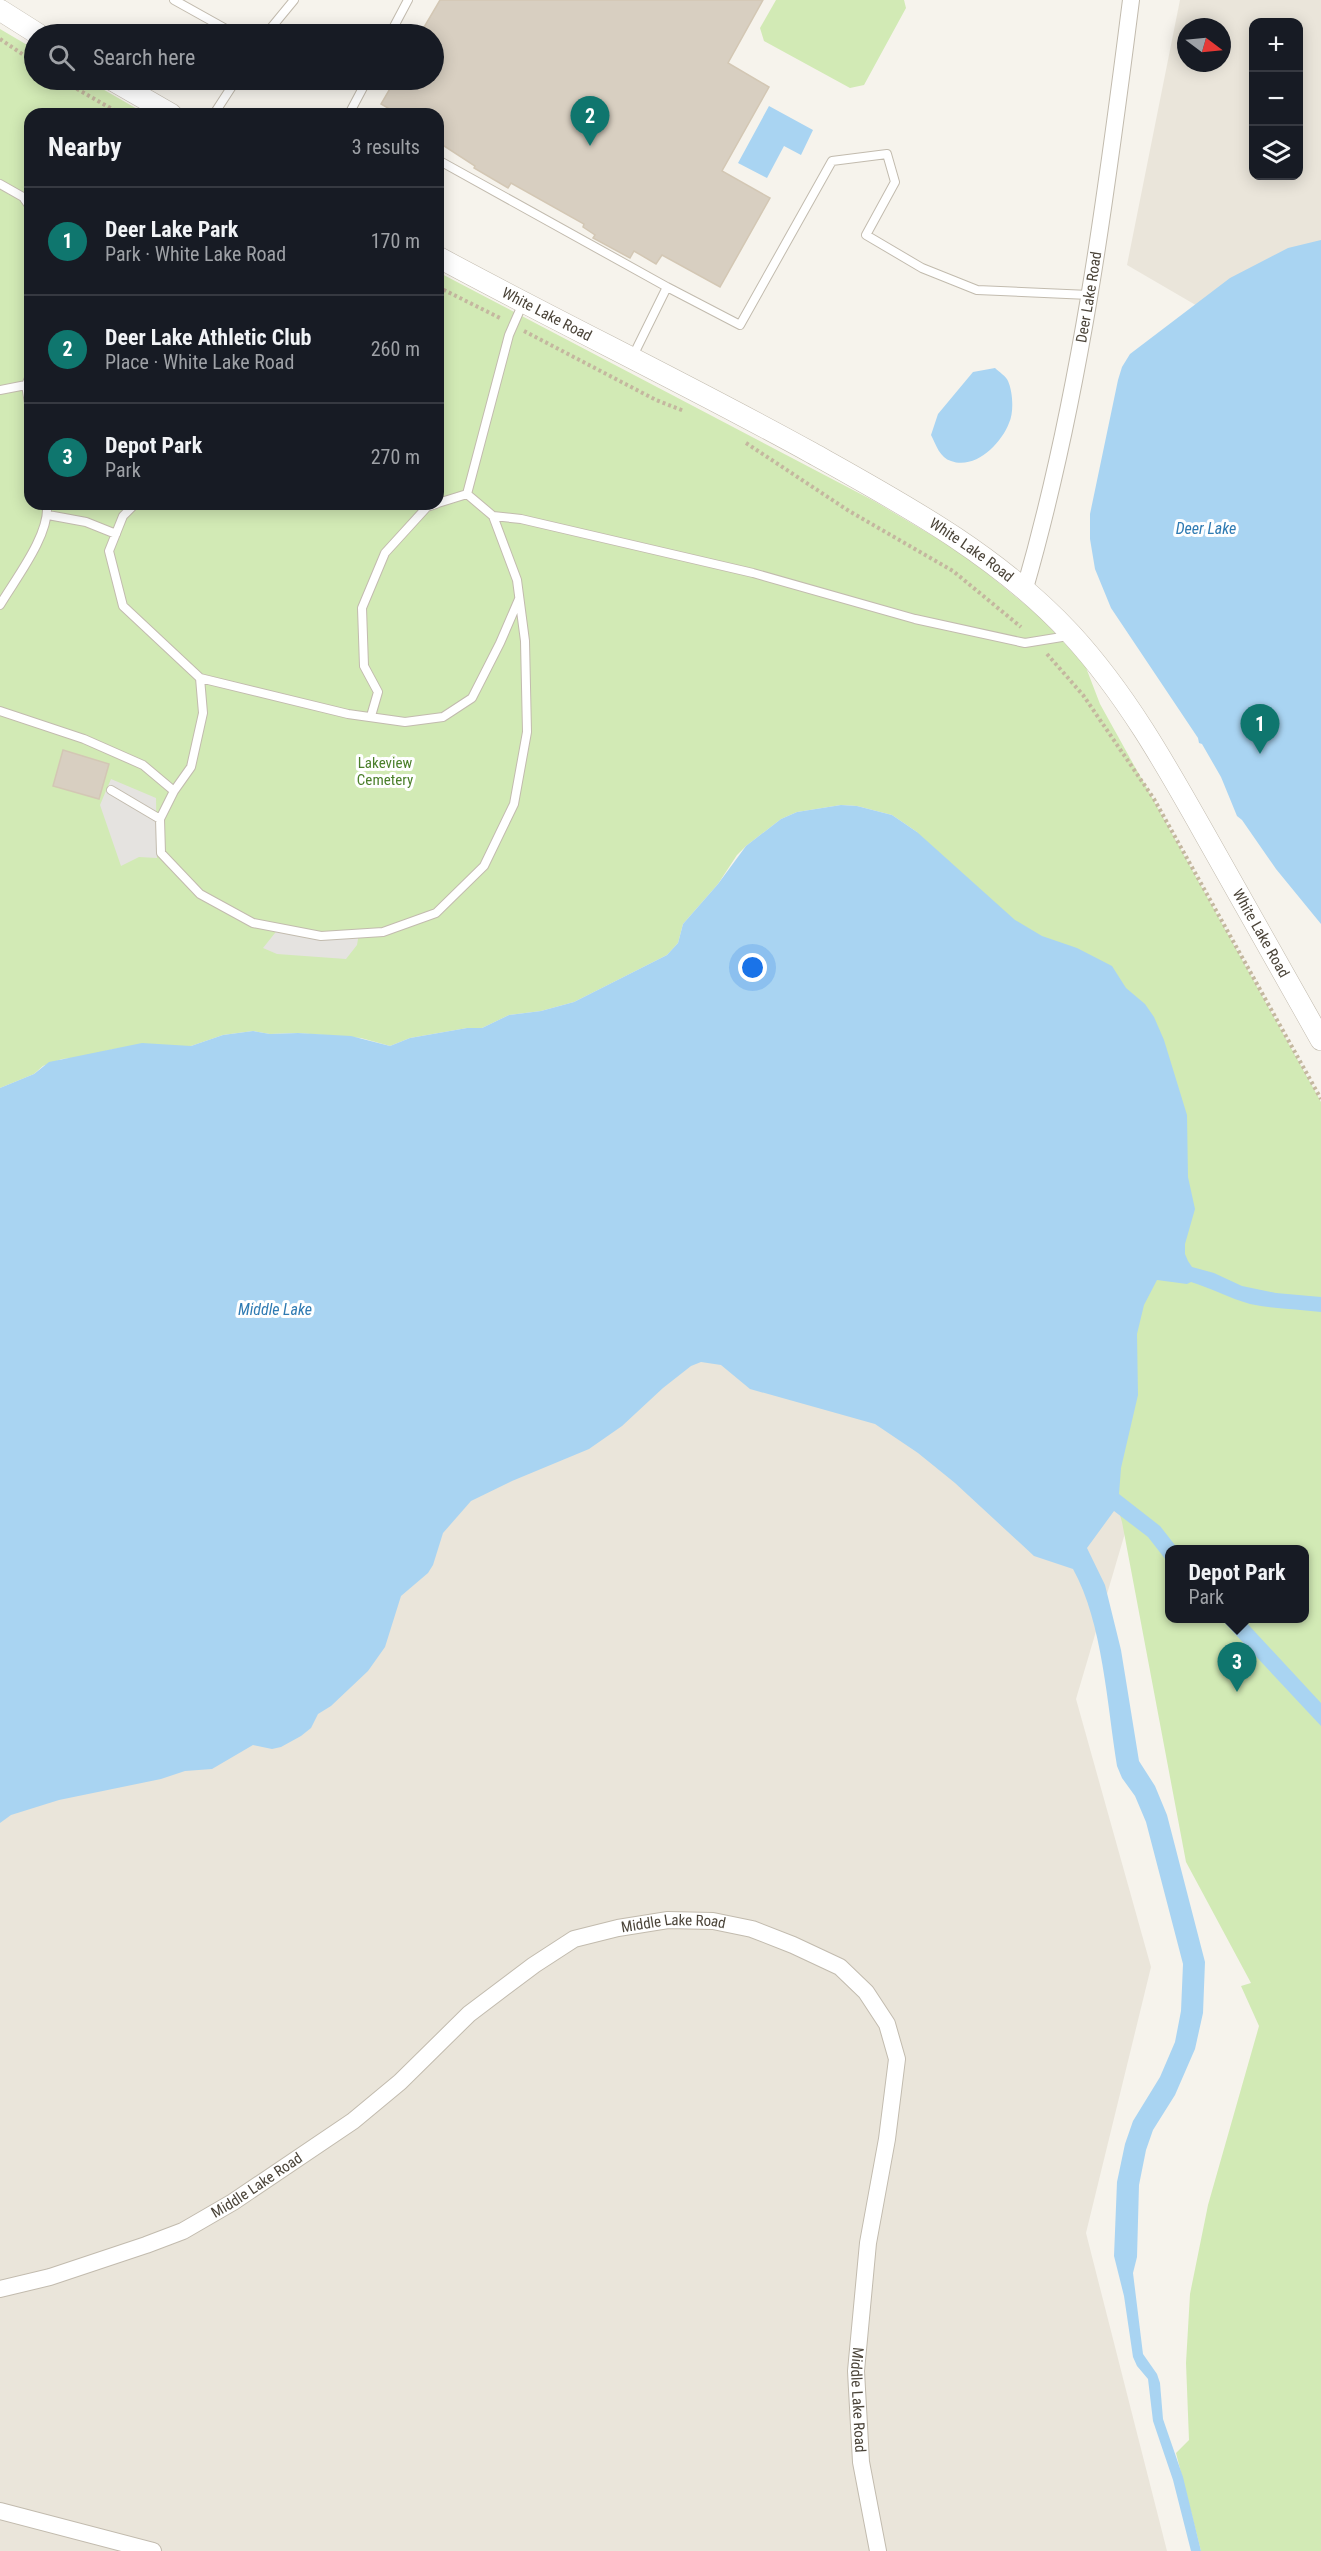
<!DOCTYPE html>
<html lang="en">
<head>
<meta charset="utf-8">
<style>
	body { margin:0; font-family:"Roboto Condensed",sans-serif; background:#242831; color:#f1f3f6 }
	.controls { position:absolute; right:18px; top:18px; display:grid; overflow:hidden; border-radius:12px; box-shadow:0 3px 15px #0003 }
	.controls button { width:54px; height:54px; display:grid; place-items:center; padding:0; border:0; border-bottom:2px solid #363941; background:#171b24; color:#f1f3f6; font:30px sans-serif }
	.compass { position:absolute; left:1177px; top:18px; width:54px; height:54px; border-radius:50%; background:#171b24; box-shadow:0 3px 15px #0003; rotate:106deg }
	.you { position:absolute; left:753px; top:968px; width:21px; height:21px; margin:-15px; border:4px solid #fff; border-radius:50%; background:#1a73e8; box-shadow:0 0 0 9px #1a73e833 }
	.badge { display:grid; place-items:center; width:39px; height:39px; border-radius:50%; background:#0f766e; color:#fff; font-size:20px; font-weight:700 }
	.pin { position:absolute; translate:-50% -50px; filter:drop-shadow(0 2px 3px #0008) }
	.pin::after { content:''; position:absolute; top:32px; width:21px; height:18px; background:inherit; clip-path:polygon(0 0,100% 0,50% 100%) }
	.popup { position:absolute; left:1165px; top:1545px; width:144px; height:78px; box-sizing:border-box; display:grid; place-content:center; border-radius:12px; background:#171b24; filter:drop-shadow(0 2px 4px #0005); font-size:20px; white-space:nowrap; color:#9ea1a6 }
	.popup b { font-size:22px; color:#f1f3f6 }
	.popup::after { content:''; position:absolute; left:50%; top:100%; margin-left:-12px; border:12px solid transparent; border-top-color:#171b24 }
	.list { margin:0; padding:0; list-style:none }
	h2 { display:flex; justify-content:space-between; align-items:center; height:78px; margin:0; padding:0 24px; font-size:26px }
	h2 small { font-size:20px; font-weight:400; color:#9ea1a6 }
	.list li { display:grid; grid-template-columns:39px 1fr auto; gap:18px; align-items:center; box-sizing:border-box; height:108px; padding:0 24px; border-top:2px solid #363941 }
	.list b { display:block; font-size:22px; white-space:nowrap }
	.list p { margin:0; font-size:20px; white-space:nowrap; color:#9ea1a6 }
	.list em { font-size:20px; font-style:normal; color:#9ea1a6 }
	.icon { flex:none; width:33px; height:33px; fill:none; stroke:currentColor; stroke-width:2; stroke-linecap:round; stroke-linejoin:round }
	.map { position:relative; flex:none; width:1321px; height:2551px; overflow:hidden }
	.search { position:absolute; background:#171b24; box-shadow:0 3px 15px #0003; left:24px; top:24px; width:420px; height:66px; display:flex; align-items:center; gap:15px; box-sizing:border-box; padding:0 21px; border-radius:33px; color:#9ea1a6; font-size:22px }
	.panel { position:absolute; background:#171b24; box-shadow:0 3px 15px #0003; left:24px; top:108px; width:420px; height:402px; border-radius:18px }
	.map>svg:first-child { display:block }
</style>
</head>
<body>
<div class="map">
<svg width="1321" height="2551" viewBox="0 0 1321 2551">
	<rect width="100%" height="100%" fill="#f6f3ec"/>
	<path fill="#eae5da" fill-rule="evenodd" d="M1180,0H1321V378L1127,265ZM1254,22H1298V176H1254ZM1186,27H1222V63H1186Z
		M1045,1263L1128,1523L1076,1699L1151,1967L1086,2233L1167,2551H0V1551Z"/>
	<path fill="#d2eab5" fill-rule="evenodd" d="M776,0H904L906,8L864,85L850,88L764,41L760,28Z
		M0,29L34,49V80H87L146,114H30V504H438V272L874,501L965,555L1039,616L1085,665L1100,704L1321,1102V2551H1201L1176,2453L1189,2440L1186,2363L1190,2294L1208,2205L1259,2026L1241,1986L1251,1983L1186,1862L1122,1522L917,832L892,815L857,806L841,805L797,812L781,819L746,846L737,855L718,884L683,924L678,943L667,955L574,1002L541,1011L509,1015L482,1028H467L410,1038L390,1046L361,1038L298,1033L270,1034L253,1031L223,1035L191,1046L114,1049L82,1057L62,1059L43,1066L34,1074L0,1088ZM1170,1550H1304V1618H1170Z"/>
	<path fill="#e5e3e0" d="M111,779L156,798L157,858L139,857L121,866L100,805Z
		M279,928L321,936L359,933L357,945L346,959L277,954L263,948Z"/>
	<path fill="#a9d4f2" d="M769,106L813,130L801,155L784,146L767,178L738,163Z
		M1321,240V924L1276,869L1242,820L1237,816L1221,777L1202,744L1199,743L1198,738L1111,608L1095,569L1090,539V514L1118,380L1122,367L1130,354L1230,278L1288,248Z
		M995,368C999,372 1006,376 1008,381C1013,392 1014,413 1009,423C1001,444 975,470 951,461C940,458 936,445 931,435L938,414L973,372Z
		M841,805L857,806L892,815L917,832L1015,920L1042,936L1077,948L1112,966L1126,988L1145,1004L1154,1017L1164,1040L1187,1115L1188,1177L1195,1209L1185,1244V1254L1188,1261L1192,1267L1214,1273L1242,1286L1276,1293L1321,1297V1312C1297,1309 1273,1309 1250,1304C1229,1298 1211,1288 1191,1282L1187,1284L1157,1280L1144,1305L1137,1334L1138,1395L1121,1468L1119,1494L1160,1526L1178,1549L1170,1550L1169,1564L1148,1537L1114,1511L1087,1548L1105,1585L1121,1650L1139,1761L1155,1786L1167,1815L1205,1962L1203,2013L1195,2049L1175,2095L1153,2130L1146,2150L1139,2185L1137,2257L1133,2273L1143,2354L1157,2374L1160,2383L1163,2419L1183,2477L1201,2551H1191L1173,2480L1153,2421L1148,2379L1137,2366L1133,2357L1124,2296L1114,2256L1117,2182L1125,2144L1133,2121L1160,2077L1175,2042L1181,2011L1183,1964L1146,1822L1135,1796L1122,1778L1117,1766C1107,1706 1103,1623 1073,1569L1034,1556L955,1483L918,1453L875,1424L750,1389L721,1365L701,1362L691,1366L663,1388L622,1426L589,1449L512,1481L471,1501L443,1533L433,1565L428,1573L401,1596L385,1647L368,1671L331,1706L318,1714L311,1728L301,1736L281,1747L272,1749L253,1745L212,1769L185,1771L161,1779L59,1800L11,1815L0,1823V1088L34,1074L49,1062L142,1043L191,1046L223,1035L253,1031L270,1034L298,1033L351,1036L390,1046L410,1038L467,1028H482L509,1015L541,1011L574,1002L667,955L678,943L683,924L718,884L746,846L781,819L797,812Z
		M1221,1619H1243L1321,1703V1726Z"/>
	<path fill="#d8cfc1" stroke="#d3c7b4" stroke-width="1.5" d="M440,0H763L728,63L769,87L722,171L770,198L720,287L662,255L656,264L634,251L630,258L593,238L595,235L583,227L584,224L511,183L508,188L474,168L475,166L438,142V114H398L381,104L395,80H434V34H420Z
		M63,750L109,764L99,799L53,786Z"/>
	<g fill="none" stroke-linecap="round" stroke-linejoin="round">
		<defs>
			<path id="service" d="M174,0L235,34
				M266,34L294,0
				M390,34L408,0
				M214,114L236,80
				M349,114L367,80
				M438,160L667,287L632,358
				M0,184L23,197L30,207
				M667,287L740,325L832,161L887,154L895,182L866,235L922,268L977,290L1089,295
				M30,376L26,385L30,409
				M0,390L26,385
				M467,494L509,335L523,303
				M438,503L467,494
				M135,504L123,516L109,551L123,606L200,678L203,713L191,767L174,791L160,819L161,853L200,894L253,923L321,936L383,932L436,913L484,866L514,804L527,732L525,641L517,580L493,516L467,494
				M48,515L86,522L116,534
				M493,516L521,519L753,573L915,619L1025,643L1068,636
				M0,605C16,578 50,535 47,504
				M200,678L348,714L405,722L443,717L472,698L500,643L519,599
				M0,711L84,739L143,765L174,791
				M371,716L378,692L364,666L362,608L385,553L427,507L436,504
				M111,790L160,819"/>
			<g id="minor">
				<path id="s1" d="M1025,588C1080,397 1106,197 1131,0"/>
				<path id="s2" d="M0,2289L50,2277L146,2245L183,2231L233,2202L353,2121L400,2082L469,2014L534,1965L574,1939L618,1928L668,1920L713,1921L752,1929L793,1945L840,1967L866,1992L887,2024L897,2059L887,2139L868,2243L856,2371L861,2462L878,2551"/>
				<path d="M0,2511L153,2551"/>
			</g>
			<g id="tertiary">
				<path d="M0,10L38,34"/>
				<path d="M112,80L171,114"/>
				<path id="s3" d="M438,257C562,324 689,385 812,453C905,505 998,555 1071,634C1127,695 1167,767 1207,838C1245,905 1283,972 1321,1040"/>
			</g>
		</defs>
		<use href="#service" stroke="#c2bbae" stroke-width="10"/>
		<use href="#minor" stroke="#c2bbae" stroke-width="18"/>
		<use href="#tertiary" stroke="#c2bbae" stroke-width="22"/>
		<path stroke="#c4b79f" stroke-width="4" stroke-dasharray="3 3" stroke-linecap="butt" d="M0,39L34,62
			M61,80L121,114
			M438,287L502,319
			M524,331L656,400L684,411
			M746,443L849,511L953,571L1021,627
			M1047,654L1083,695L1154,799L1321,1099"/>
		<use href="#service" stroke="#fff" stroke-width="8"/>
		<use href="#minor" stroke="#fff" stroke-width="16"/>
		<use href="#tertiary" stroke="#fff" stroke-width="21"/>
	</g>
	<g text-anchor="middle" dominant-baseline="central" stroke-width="6" stroke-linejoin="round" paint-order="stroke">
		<g font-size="15" fill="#4b4439" stroke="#fff">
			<text stroke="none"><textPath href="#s1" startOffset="298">Deer Lake Road</textPath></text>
			<text stroke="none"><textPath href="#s3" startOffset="123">White Lake Road</textPath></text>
			<text stroke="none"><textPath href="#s3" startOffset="609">White Lake Road</textPath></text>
			<text stroke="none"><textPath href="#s3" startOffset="1095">White Lake Road</textPath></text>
			<text stroke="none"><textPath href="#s2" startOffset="783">Middle Lake Road</textPath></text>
			<text stroke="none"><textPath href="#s2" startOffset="279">Middle Lake Road</textPath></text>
			<text stroke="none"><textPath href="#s2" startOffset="1413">Middle Lake Road</textPath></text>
		</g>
		<g font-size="15" fill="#4a7f2a" stroke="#fff">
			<text x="385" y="763">Lakeview<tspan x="385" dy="17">Cemetery</tspan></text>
		</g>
		<g font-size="16" font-style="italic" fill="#2e7ab2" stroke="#fff">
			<text x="1206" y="528">Deer Lake</text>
			<text x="275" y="1309">Middle Lake</text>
		</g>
	</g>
</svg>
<div class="controls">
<button>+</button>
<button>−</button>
<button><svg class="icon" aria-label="layers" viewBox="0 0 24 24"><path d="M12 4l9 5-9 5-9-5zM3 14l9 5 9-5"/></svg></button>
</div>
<svg class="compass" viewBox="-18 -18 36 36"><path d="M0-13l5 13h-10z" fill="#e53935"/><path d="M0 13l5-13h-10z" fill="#9ea1a6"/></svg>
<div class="you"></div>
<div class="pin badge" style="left:1260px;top:754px">1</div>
<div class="pin badge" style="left:590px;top:146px">2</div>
<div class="pin badge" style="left:1237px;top:1692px">3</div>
<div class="popup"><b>Depot Park</b>Park</div>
<div class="search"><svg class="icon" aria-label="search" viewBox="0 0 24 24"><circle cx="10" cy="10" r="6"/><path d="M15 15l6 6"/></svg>Search here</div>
<section class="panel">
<h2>Nearby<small>3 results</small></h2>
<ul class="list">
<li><span class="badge">1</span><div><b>Deer Lake Park</b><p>Park · White Lake Road</p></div><em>170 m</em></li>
<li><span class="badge">2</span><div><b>Deer Lake Athletic Club</b><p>Place · White Lake Road</p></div><em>260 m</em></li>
<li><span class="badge">3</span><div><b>Depot Park</b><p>Park</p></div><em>270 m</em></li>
</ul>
</section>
</div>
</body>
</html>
